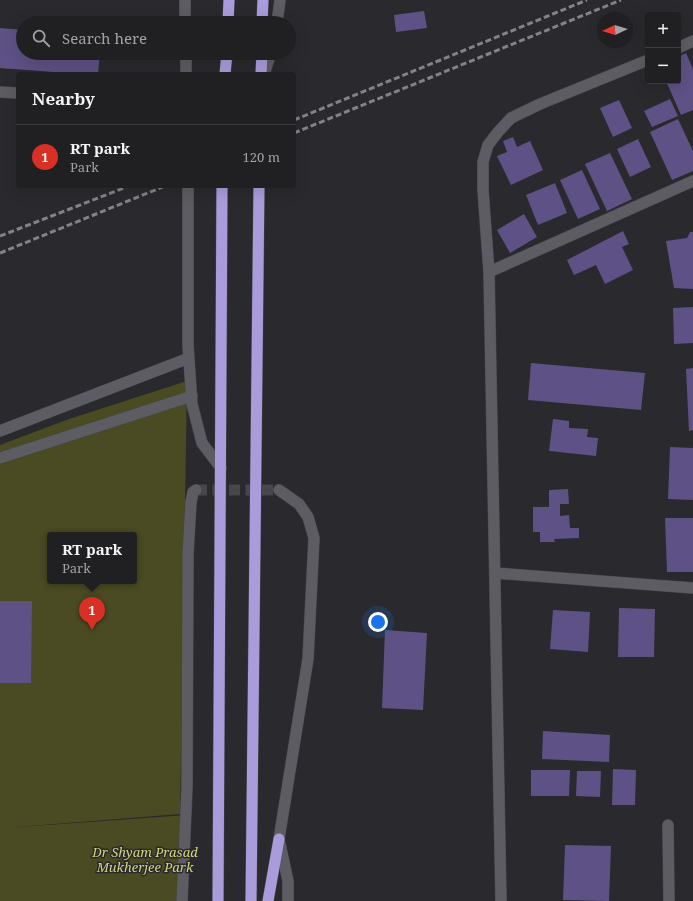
<!DOCTYPE html>
<html lang="en">
<head>
<meta charset="utf-8">
<style>
	body { margin:0; font-family:"Noto Serif",serif; background:#28272a; color:#f1f3f6 }
	.controls { position:absolute; right:12px; top:12px; display:grid; overflow:hidden; border-radius:4px; box-shadow:0 4px 16px #0002 }
	.controls button { width:36px; height:36px; display:grid; place-items:center; padding:0; border:0; border-bottom:1px solid #3d3d40; background:#201f22; color:#f1f3f6; font:20px sans-serif }
	.compass { position:absolute; left:597px; top:12px; width:36px; height:36px; border-radius:50%; background:#201f22; box-shadow:0 4px 16px #0002; rotate:266deg }
	.you { position:absolute; left:378px; top:622px; width:14px; height:14px; margin:-10px; border:3px solid #fff; border-radius:50%; background:#1a73e8; box-shadow:0 0 0 6px #1a73e833 }
	.badge { display:grid; place-items:center; width:26px; height:26px; border-radius:50%; background:#d93025; color:#fff; font-size:13px; font-weight:700 }
	.pin { position:absolute; translate:-50% -33px; filter:drop-shadow(0 1px 2px #0008) }
	.pin::after { content:''; position:absolute; top:21px; width:14px; height:12px; background:inherit; clip-path:polygon(0 0,100% 0,50% 100%) }
	.popup { position:absolute; left:47px; top:532px; width:90px; height:52px; box-sizing:border-box; display:grid; place-content:center; border-radius:4px; background:#201f22; filter:drop-shadow(0 1px 3px #0005); font-size:13px; white-space:nowrap; color:#a2a2a5 }
	.popup b { font-size:15px; color:#f1f3f6 }
	.popup::after { content:''; position:absolute; left:50%; top:100%; margin-left:-8px; border:8px solid transparent; border-top-color:#201f22 }
	.list { margin:0; padding:0; list-style:none }
	h2 { display:flex; justify-content:space-between; align-items:center; height:52px; margin:0; padding:0 16px; font-size:17px }
	h2 small { font-size:13px; font-weight:400; color:#a2a2a5 }
	.list li { display:grid; grid-template-columns:26px 1fr auto; gap:12px; align-items:center; box-sizing:border-box; height:64px; padding:0 16px; border-top:1px solid #3d3d40 }
	.list b { display:block; font-size:15px; white-space:nowrap }
	.list p { margin:0; font-size:13px; white-space:nowrap; color:#a2a2a5 }
	.list em { font-size:13px; font-style:normal; color:#a2a2a5 }
	.icon { flex:none; width:22px; height:22px; fill:none; stroke:currentColor; stroke-width:2; stroke-linecap:round; stroke-linejoin:round }
	.map { position:relative; flex:none; width:693px; height:901px; overflow:hidden }
	.search { position:absolute; background:#201f22; box-shadow:0 4px 16px #0002; left:16px; top:16px; width:280px; height:44px; display:flex; align-items:center; gap:10px; box-sizing:border-box; padding:0 14px; border-radius:22px; color:#a2a2a5; font-size:15px }
	.panel { position:absolute; background:#201f22; box-shadow:0 4px 16px #0002; left:16px; top:72px; width:280px; height:116px; border-radius:4px }
	.map>svg:first-child { display:block }
</style>
</head>
<body>
<div class="map">
<svg width="693" height="901" viewBox="0 0 693 901">
	<rect width="100%" height="100%" fill="#2a292e"/>
	<path fill="#4a4b22" fill-rule="evenodd" d="M187,381L180,814L5,828L187,815L185,901H0V445L69,419ZM50,535H134V581H50Z"/>
	<path fill="#5e5185" d="M424,11L427,28L396,32L394,15Z
		M0,28L23,30V53H100L98,74H66L67,73L0,68Z
		M686,53L693,69V110L681,115L666,81H678V68L680,67L678,62V57Z
		M670,99L678,116L652,127L644,111Z
		M619,100L632,128L613,137L600,108Z
		M678,119L693,151V171L672,180L650,132Z
		M513,137L517,147L530,141L543,170L511,185L497,156L507,152L503,141Z
		M638,139L651,167L630,177L617,149Z
		M610,153L632,199L607,211L585,164Z
		M582,170L600,209L578,219L560,180Z
		M555,183L567,213L538,225L526,195Z
		M524,214L537,237L510,253L497,230Z
		M623,231L629,244L622,247L633,270L605,284L596,265L574,275L567,260Z
		M690,232H693V289L674,288L666,241L687,238Z
		M693,307V343L674,344L673,308Z
		M531,363L645,373L641,410L528,400Z
		M693,368V430L689,431L686,369Z
		M553,419L569,421V428L588,429L587,437L598,438L596,456L549,451Z
		M670,447L693,448V500L668,499Z
		M568,489L569,504H560V516L569,515L570,528H579V538L554,539L555,542H540V532H533V507H549V490Z
		M665,518H693V572H667Z
		M0,601H32L31,683H0Z
		M619,608L655,609L654,657H618Z
		M553,610L590,612L588,652L550,649Z
		M385,630L427,633L423,710L382,708Z
		M543,731L610,735L609,762L542,759Z
		M613,769L636,770L635,805H612Z
		M531,770H570L569,796H531Z
		M577,771H601L600,797L576,796Z
		M565,845L611,846L609,901L563,900Z"/>
	<g fill="none" stroke-linecap="round" stroke-linejoin="round">
		<path stroke="#47464a" stroke-width="11" stroke-dasharray="11 5.5" stroke-linecap="butt" d="M196,490H279"/>
		<defs>
			<path id="minor" d="M678,48L693,41
				M0,92L18,93
				M489,272L693,181
				M495,573L693,588
				M668,825L669,901
				M501,901L489,272L483,190V162L488,145L498,132L511,118L540,104L648,60"/>
			<path id="tertiary" d="M185,0V23
				M277,23L280,0
				M186,53V74
				M264,74L271,53
				M188,186V345L192,404L202,443L221,468
				M0,431L189,358
				M0,458L192,396
				M279,490L299,504L308,517L314,538L308,659L279,839L288,881V901
				M182,901L187,787L188,554L191,502L193,492L196,490"/>
			<path id="trunk" d="M228,23L229,0
				M262,23L263,0
				M225,74L227,53
				M261,74L262,53
				M218,901L222,186
				M251,901L259,186
				M268,901L279,839"/>
		</defs>
		<use href="#minor" stroke="#464549" stroke-width="12"/>
		<use href="#tertiary" stroke="#464549" stroke-width="12"/>
		<use href="#trunk" stroke="#464549" stroke-width="12"/>
		<use href="#minor" stroke="#5d5c62" stroke-width="11"/>
		<use href="#tertiary" stroke="#5d5c62" stroke-width="11"/>
		<use href="#trunk" stroke="#aa9bdb" stroke-width="11"/>
		<path stroke="#838286" stroke-width="3" stroke-dasharray="6 3" stroke-linecap="butt" d="M294,120L587,0
			M294,133L621,0
			M0,236L129,186
			M0,253L165,186"/>
	</g>
	<g text-anchor="middle" dominant-baseline="central" stroke-width="3" stroke-linejoin="round" paint-order="stroke">
		<g font-size="13" font-style="italic" fill="#d3d57b" stroke="#2a292e">
			<text x="145" y="852">Dr Shyam Prasad<tspan x="145" dy="15">Mukherjee Park</tspan></text>
		</g>
	</g>
</svg>
<div class="controls">
<button>+</button>
<button>−</button>
</div>
<svg class="compass" viewBox="-18 -18 36 36"><path d="M0-13l5 13h-10z" fill="#e53935"/><path d="M0 13l5-13h-10z" fill="#a2a2a5"/></svg>
<div class="you"></div>
<div class="pin badge" style="left:92px;top:630px">1</div>
<div class="popup"><b>RT park</b>Park</div>
<div class="search"><svg class="icon" aria-label="search" viewBox="0 0 24 24"><circle cx="10" cy="10" r="6"/><path d="M15 15l6 6"/></svg>Search here</div>
<section class="panel">
<h2>Nearby<small></small></h2>
<ul class="list">
<li><span class="badge">1</span><div><b>RT park</b><p>Park</p></div><em>120 m</em></li>
</ul>
</section>
</div>
</body>
</html>
